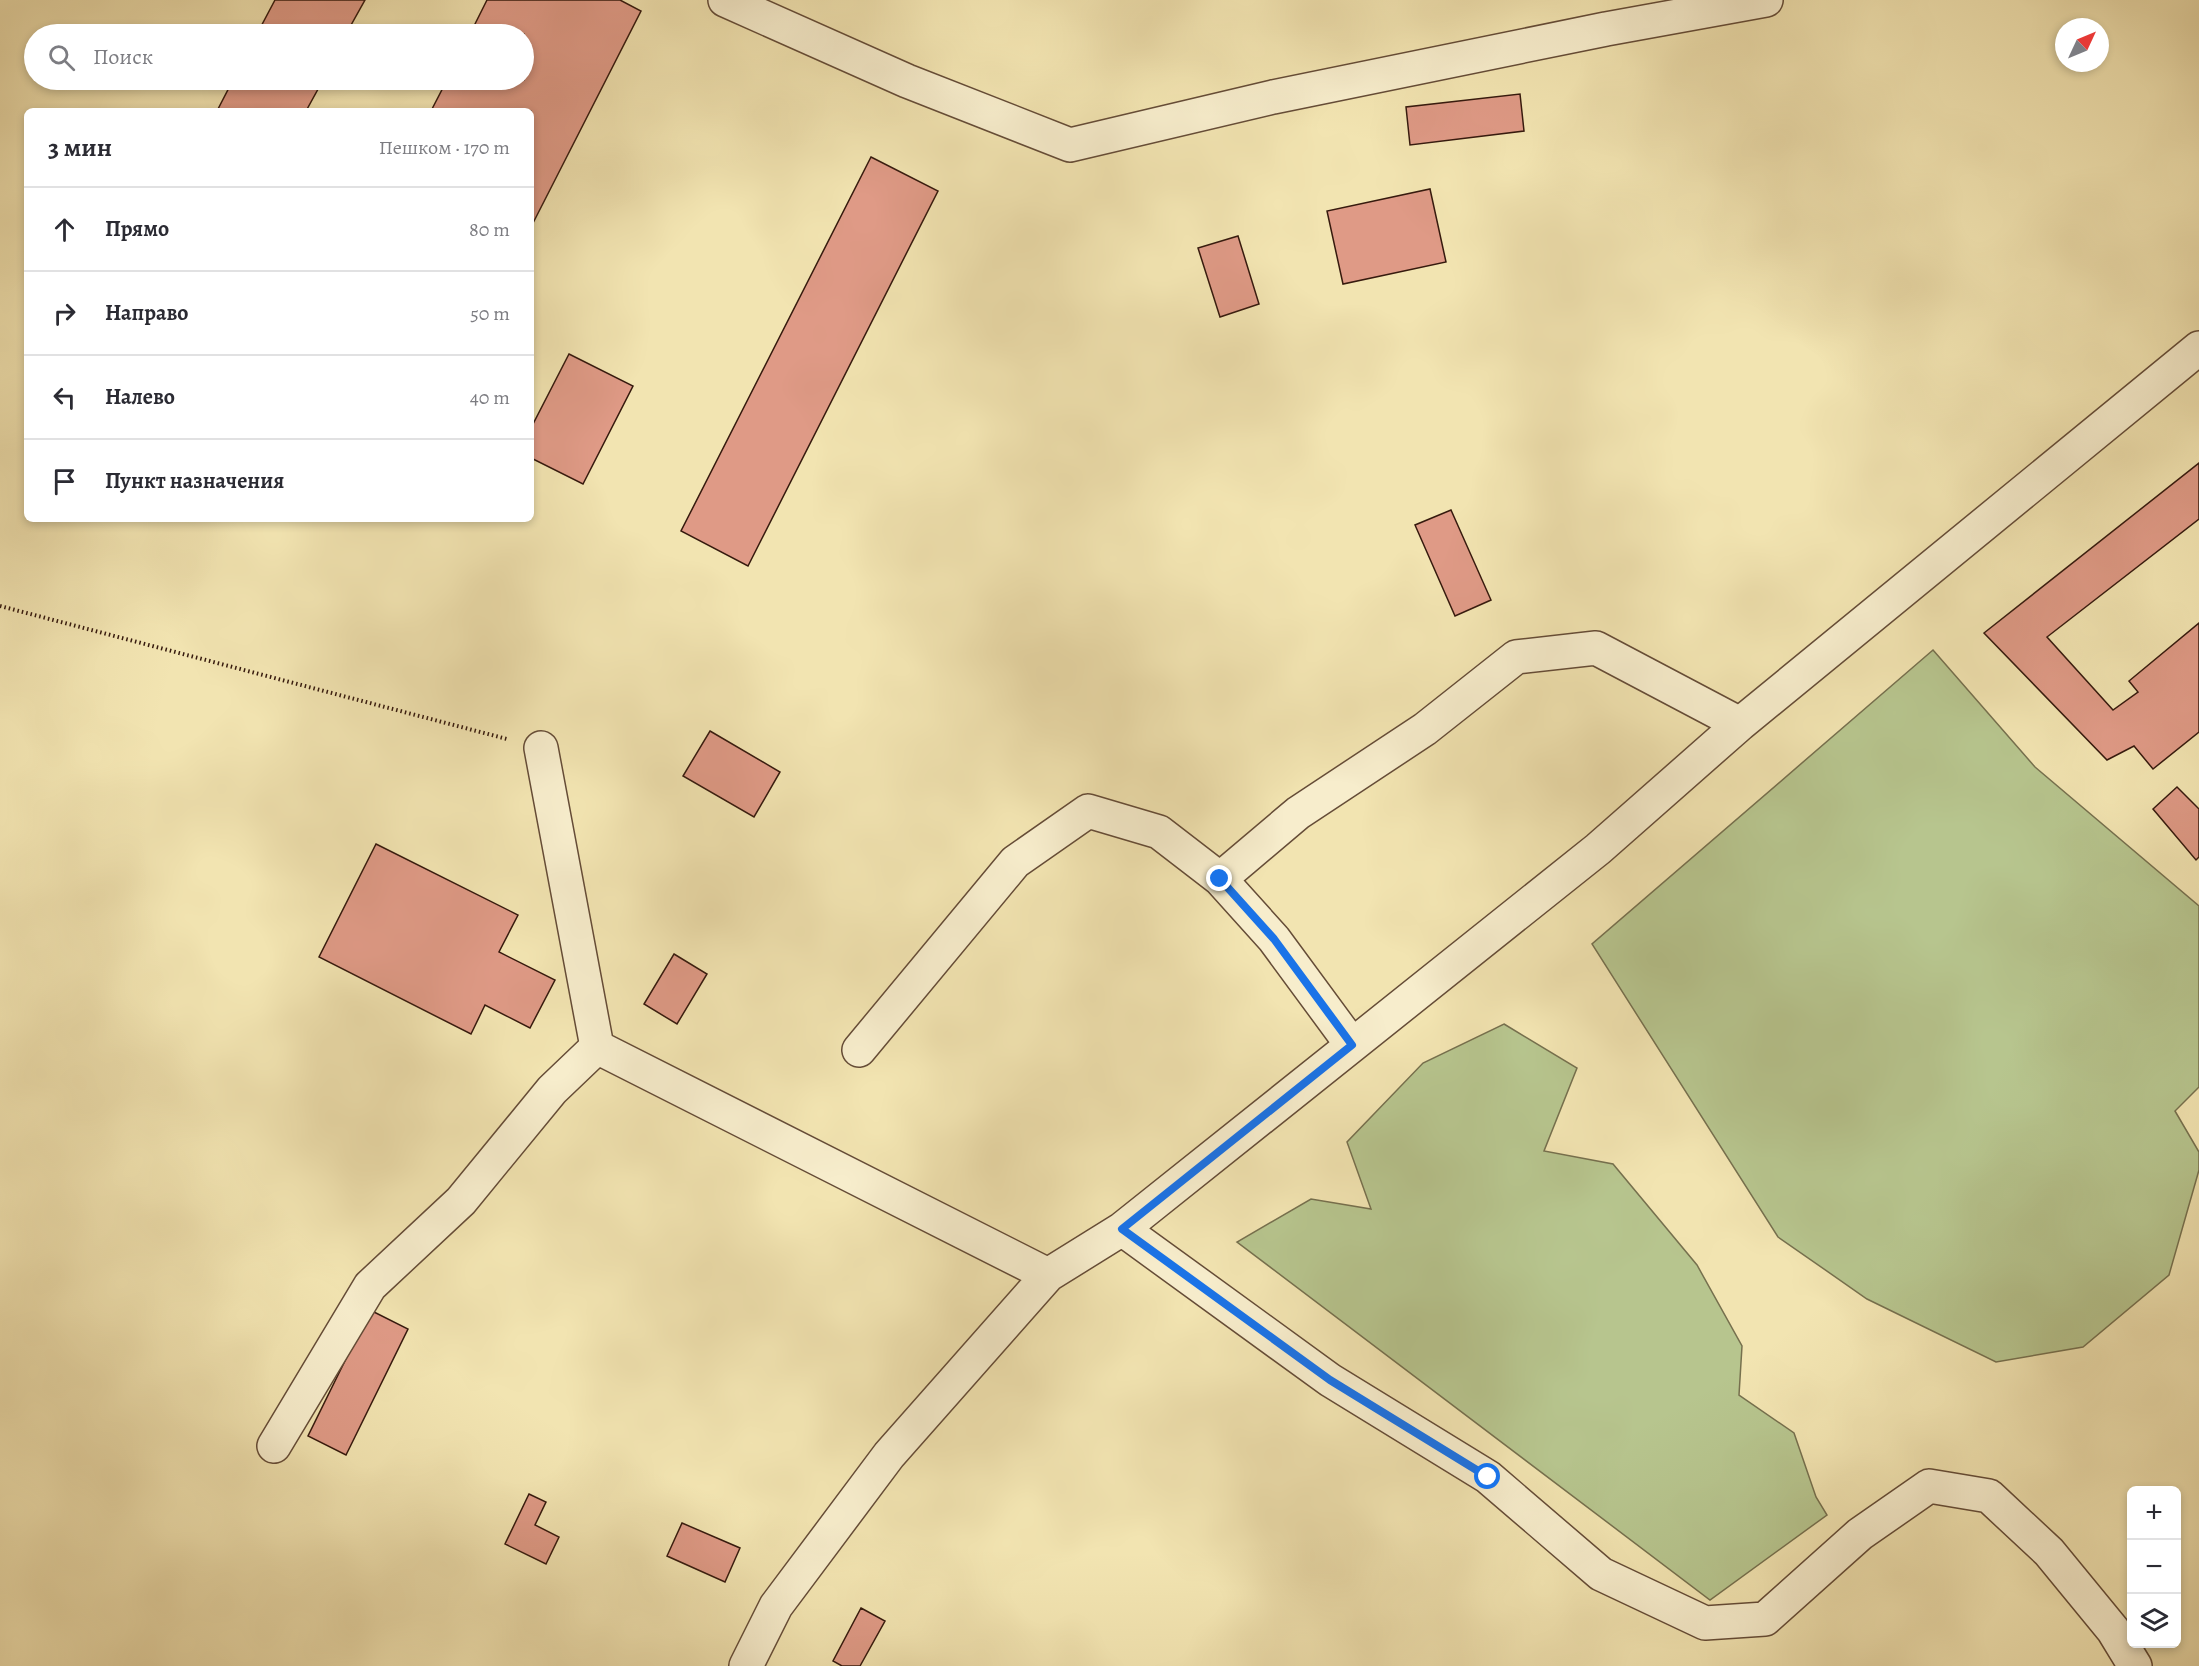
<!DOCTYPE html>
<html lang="ru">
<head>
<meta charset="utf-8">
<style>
	body { margin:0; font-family:Alegreya,serif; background:#f7f7f7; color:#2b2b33 }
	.controls { position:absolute; right:18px; bottom:18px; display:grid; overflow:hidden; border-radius:9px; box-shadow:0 3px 9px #0003 }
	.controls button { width:54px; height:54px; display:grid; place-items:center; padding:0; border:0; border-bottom:2px solid #e1e1e2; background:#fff; color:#2b2b33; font:30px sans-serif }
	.compass { position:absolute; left:2055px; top:18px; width:54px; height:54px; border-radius:50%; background:#fff; box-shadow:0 3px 9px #0003; rotate:46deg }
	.stop { position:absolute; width:18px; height:18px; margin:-14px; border:4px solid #1a73e8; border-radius:50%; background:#fff }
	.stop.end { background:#1a73e8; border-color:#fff; box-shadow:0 2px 6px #0008 }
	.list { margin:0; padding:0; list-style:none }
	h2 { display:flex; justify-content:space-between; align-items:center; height:78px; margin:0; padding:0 24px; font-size:26px }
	h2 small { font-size:20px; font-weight:400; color:#7c7c81 }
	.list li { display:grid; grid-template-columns:39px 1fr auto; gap:18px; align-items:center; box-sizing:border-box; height:84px; padding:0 24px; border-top:2px solid #e1e1e2 }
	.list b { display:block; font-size:22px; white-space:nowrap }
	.list em { font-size:20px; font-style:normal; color:#7c7c81 }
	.icon { flex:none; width:33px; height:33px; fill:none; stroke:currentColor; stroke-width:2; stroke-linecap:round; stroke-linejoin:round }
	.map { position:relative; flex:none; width:2199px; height:1666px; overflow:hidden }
	.search { position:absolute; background:#fff; box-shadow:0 3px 9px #0003; left:24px; top:24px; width:510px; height:66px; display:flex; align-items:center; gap:15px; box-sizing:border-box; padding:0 21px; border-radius:33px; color:#7c7c81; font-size:22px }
	.panel { position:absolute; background:#fff; box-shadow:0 3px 9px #0003; left:24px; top:108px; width:510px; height:414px; border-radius:9px }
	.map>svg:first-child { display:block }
</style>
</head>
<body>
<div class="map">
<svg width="2199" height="1666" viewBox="0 0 2199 1666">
	<rect width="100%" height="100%" fill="#f2e4b1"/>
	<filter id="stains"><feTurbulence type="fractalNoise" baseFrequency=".00333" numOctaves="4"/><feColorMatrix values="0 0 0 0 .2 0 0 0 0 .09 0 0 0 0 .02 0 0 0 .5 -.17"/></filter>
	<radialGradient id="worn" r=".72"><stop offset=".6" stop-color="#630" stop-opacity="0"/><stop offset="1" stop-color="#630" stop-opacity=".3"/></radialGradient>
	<path fill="#b7c58e" stroke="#76704e" stroke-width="1.5" d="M1933,650L2035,767L2199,906V1087L2175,1111L2199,1152V1170L2169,1275L2083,1347L1996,1362L1867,1299L1778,1237L1592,944Z
		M1504,1024L1577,1068L1544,1151L1613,1164L1697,1265L1742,1346L1739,1395L1794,1433L1816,1497L1827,1515L1710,1600L1237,1242L1311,1199L1371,1209L1347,1142L1423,1063Z"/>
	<path fill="#df9a86" stroke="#361a0e" stroke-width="1.5" d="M275,0H365L346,34H257Z
		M487,0H620L641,11L531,227V111H431L447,80H524V34H470Z
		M233,80H323L306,111H217Z
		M1520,94L1524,131L1410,145L1406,107Z
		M871,157L938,191L748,566L681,531Z
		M1430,189L1446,262L1343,284L1327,211Z
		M1238,236L1259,304L1220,317L1198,248Z
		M569,354L633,386L583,484L531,458V428Z
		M2199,463V519L2047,637L2113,710L2138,692L2129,681L2199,623V732L2153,769L2134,746L2107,760L1984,633Z
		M1451,510L1491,600L1455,616L1415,525Z
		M710,731L780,772L754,817L683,776Z
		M2177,787L2199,809V857L2196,860L2153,809Z
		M376,844L518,915L499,952L555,980L530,1028L485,1005L471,1034L319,957Z
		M674,954L707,974L677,1024L644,1004Z
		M370,1310L408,1329L346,1455L308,1436Z
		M529,1494L546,1502L535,1525L559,1537L546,1564L505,1544Z
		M682,1523L740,1548L725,1582L667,1556Z
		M861,1608L885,1621L860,1666H842L833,1661Z"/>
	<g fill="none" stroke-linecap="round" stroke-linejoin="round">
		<defs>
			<path id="minor" d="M725,0L907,81L1070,145L1273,97L1606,29L1766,0
				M541,748L597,1047L1048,1275
				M1220,879L1298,813L1425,729L1516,657L1596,648L1740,724
				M859,1050L1015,862L1088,811L1159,832L1220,879L1274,939L1352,1045
				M1122,1229L1330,1380L1488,1477L1601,1574L1705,1623L1765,1619L1860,1534L1929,1486L1989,1496L2049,1552L2113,1630L2135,1666
				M274,1446L370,1286L461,1201L552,1090L597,1047
				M746,1666L776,1606L889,1455L1048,1275L1122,1229L1598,849L1740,724L2199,348"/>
		</defs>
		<use href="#minor" stroke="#654c37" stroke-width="36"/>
		<path stroke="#361a0e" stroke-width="4" stroke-dasharray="1.5 3" stroke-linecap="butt" d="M0,606L507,739"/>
		<use href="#minor" stroke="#f7edcc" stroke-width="33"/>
	</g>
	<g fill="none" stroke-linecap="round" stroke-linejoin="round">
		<path stroke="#1a73e8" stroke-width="8" d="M1220,879L1274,939L1352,1045L1122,1229L1330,1380L1488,1477"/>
	</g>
	<rect width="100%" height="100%" filter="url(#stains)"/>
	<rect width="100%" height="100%" fill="url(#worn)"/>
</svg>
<div class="controls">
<button>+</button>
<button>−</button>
<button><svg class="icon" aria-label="layers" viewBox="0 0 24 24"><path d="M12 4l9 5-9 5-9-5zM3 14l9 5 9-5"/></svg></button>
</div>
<svg class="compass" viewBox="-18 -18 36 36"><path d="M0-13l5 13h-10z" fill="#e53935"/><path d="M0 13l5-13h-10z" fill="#7c7c81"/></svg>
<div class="stop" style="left:1488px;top:1477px"></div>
<div class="stop end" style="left:1220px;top:879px"></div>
<div class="search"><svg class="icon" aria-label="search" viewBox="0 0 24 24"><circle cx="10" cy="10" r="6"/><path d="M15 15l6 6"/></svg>Поиск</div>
<section class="panel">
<h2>3 мин<small>Пешком · 170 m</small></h2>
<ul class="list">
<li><svg class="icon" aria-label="ahead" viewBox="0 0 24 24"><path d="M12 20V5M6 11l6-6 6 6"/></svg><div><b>Прямо</b></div><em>80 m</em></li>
<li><svg class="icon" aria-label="right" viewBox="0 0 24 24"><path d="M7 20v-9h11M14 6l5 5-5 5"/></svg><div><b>Направо</b></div><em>50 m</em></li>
<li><svg class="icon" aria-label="left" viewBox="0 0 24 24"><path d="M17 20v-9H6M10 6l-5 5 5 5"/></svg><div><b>Налево</b></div><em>40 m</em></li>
<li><svg class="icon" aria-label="arrive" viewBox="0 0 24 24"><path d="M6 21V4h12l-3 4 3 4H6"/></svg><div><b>Пункт назначения</b></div></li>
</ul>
</section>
</div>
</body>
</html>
